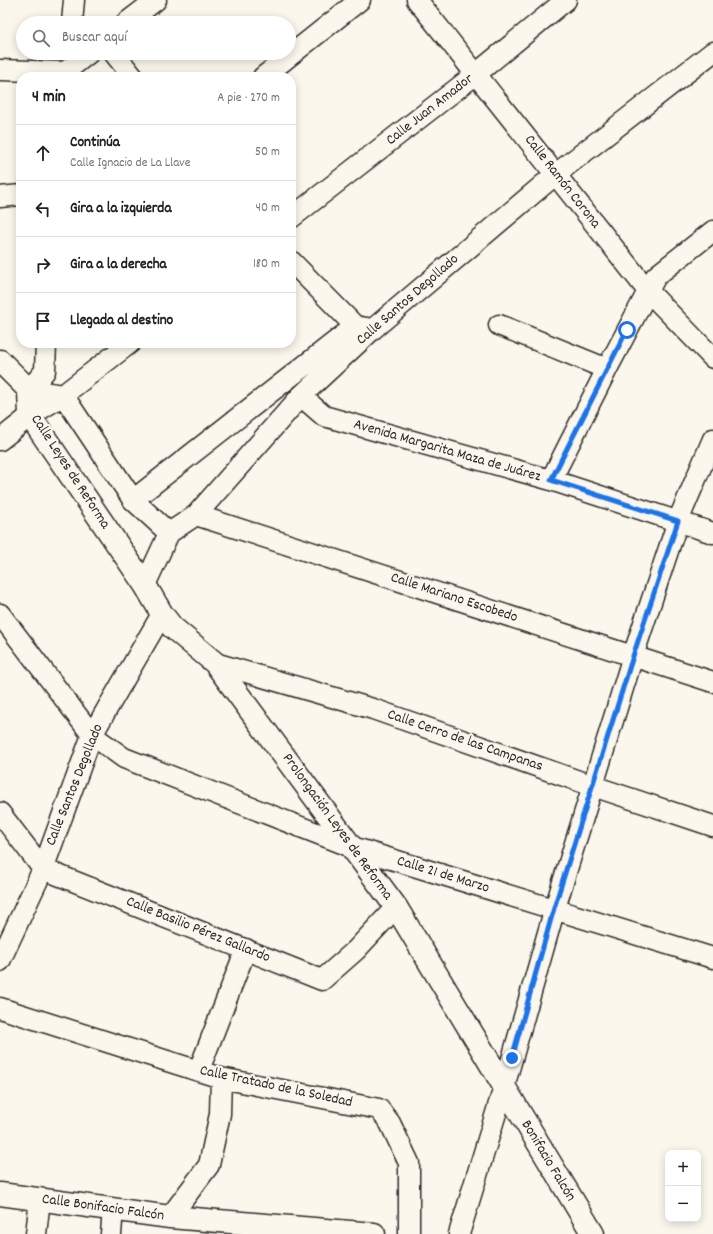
<!DOCTYPE html>
<html lang="es">
<head>
<meta charset="utf-8">
<style>
	body { margin:0; font-family:Dekko,sans-serif; background:#f2f2f2; color:#202124 }
	.controls { position:absolute; right:12px; bottom:12px; display:grid; overflow:hidden; border-radius:8px; box-shadow:0 2px 10px #0003 }
	.controls button { width:36px; height:36px; display:grid; place-items:center; padding:0; border:0; border-bottom:1px solid #e0e0e0; background:#fff; color:#202124; font:20px sans-serif }
	.stop { position:absolute; width:12px; height:12px; margin:-9px; border:3px solid #1a73e8; border-radius:50%; background:#fff }
	.stop.end { background:#1a73e8; border-color:#fff; box-shadow:0 1px 4px #0008 }
	.list { margin:0; padding:0; list-style:none }
	h2 { display:flex; justify-content:space-between; align-items:center; height:52px; margin:0; padding:0 16px; font-size:17px }
	h2 small { font-size:13px; font-weight:400; color:#757577 }
	.list li { display:grid; grid-template-columns:26px 1fr auto; gap:12px; align-items:center; box-sizing:border-box; height:56px; padding:0 16px; border-top:1px solid #e0e0e0 }
	.list b { display:block; font-size:15px; white-space:nowrap }
	.list p { margin:0; font-size:13px; white-space:nowrap; color:#757577 }
	.list em { font-size:13px; font-style:normal; color:#757577 }
	.icon { flex:none; width:22px; height:22px; fill:none; stroke:currentColor; stroke-width:2; stroke-linecap:round; stroke-linejoin:round }
	.map { position:relative; flex:none; width:713px; height:1234px; overflow:hidden }
	.search { position:absolute; background:#fff; box-shadow:0 2px 10px #0003; left:16px; top:16px; width:280px; height:44px; display:flex; align-items:center; gap:10px; box-sizing:border-box; padding:0 14px; border-radius:22px; color:#757577; font-size:15px }
	.panel { position:absolute; background:#fff; box-shadow:0 2px 10px #0003; left:16px; top:72px; width:280px; height:276px; border-radius:16px }
	.map>svg:first-child { display:block }
</style>
</head>
<body>
<div class="map">
<svg width="713" height="1234" viewBox="0 0 713 1234">
	<rect width="100%" height="100%" fill="#fbf7ec"/>
	<filter id="ink" filterUnits="userSpaceOnUse"><feTurbulence type="fractalNoise" baseFrequency=".025" numOctaves="2"/><feDisplacementMap in="SourceGraphic" scale="8" xChannelSelector="R" yChannelSelector="G"/><feConvolveMatrix kernelMatrix="1 2 1 2 8 2 1 2 1" color-interpolation-filters="sRGB"/></filter>
	<g filter="url(#ink)">
		<g fill="none" stroke-linecap="round" stroke-linejoin="round">
			<defs>
				<path id="minor" d="M417,0L648,291L713,358
					M72,23L74,0
					M126,23L156,0
					M114,53L133,77
					M0,70L65,72L89,53
					M263,77L360,0
					M0,197L21,195
					M291,218L476,74L566,0
					M291,261L355,326L367,328
					M499,325L607,369
					M29,390L63,395L133,500L169,533
					M29,390L45,371L46,343
					M301,396L324,416L551,480L713,533
					M0,440L30,416L63,395L130,343
					M551,480L607,369L656,276L713,231
					M133,500L355,326
					M196,515L713,682
					M145,585L169,533L196,515L301,396L373,329L556,174L713,52
					M0,614L92,735L124,758L352,847L713,958
					M215,663L373,709L593,786L713,826
					M0,813L43,869L322,980L356,950L396,907
					M0,961L43,869L92,735L162,614
					M0,1008L221,1078L379,1109L390,1123L409,1163V1234
					M199,1070L246,949
					M170,1217L209,1165L220,1114L221,1078
					M36,1234L40,1199
					M111,1234L113,1209
					M459,1234L504,1087L555,908L633,656L678,521L713,439"/>
				<path id="tertiary" d="M0,361L29,390L30,416L145,585L162,614L172,627L215,663L396,907L593,1234
					M0,1194L170,1217L374,1234"/>
			</defs>
			<use href="#minor" stroke="#2b2b2b" stroke-width="23"/>
			<use href="#tertiary" stroke="#2b2b2b" stroke-width="25"/>
			<use href="#minor" stroke="#fbf7ec" stroke-width="20"/>
			<use href="#tertiary" stroke="#fbf7ec" stroke-width="22"/>
		</g>
	</g>
	<g fill="none" stroke-linecap="round" stroke-linejoin="round" filter="url(#ink)">
		<path stroke="#1a73e8" stroke-width="5" d="M512,1058L554,908L633,656L678,521L551,480L627,330"/>
	</g>
	<g text-anchor="middle" dominant-baseline="central" stroke-width="4" stroke-linejoin="round" paint-order="stroke">
		<g font-size="15" fill="#2b2b2b" stroke="#fbf7ec">
			<text transform="translate(430 110) rotate(-38)">Calle Juan Amador</text>
			<text transform="translate(562 182) rotate(52)">Calle Ramón Corona</text>
			<text transform="translate(408 300) rotate(-41)">Calle Santos Degollado</text>
			<text transform="translate(447 451) rotate(16)">Avenida Margarita Maza de Juárez</text>
			<text transform="translate(70 472) rotate(57)">Calle Leyes de Reforma</text>
			<text transform="translate(454 598) rotate(18)">Calle Mariano Escobedo</text>
			<text transform="translate(465 741) rotate(19)">Calle Cerro de las Campanas</text>
			<text transform="translate(75 785) rotate(-68)">Calle Santos Degollado</text>
			<text transform="translate(337 827) rotate(54)">Prolongación Leyes de Reforma</text>
			<text transform="translate(443 875) rotate(17)">Calle 21 de Marzo</text>
			<text transform="translate(198 930) rotate(22)">Calle Basilio Pérez Gallardo</text>
			<text transform="translate(276 1087) rotate(12)">Calle Tratado de la Soledad</text>
			<text transform="translate(548 1161) rotate(59)">Bonifacio Falcón</text>
			<text transform="translate(103 1208) rotate(8)">Calle Bonifacio Falcón</text>
		</g>
	</g>
</svg>
<div class="controls">
<button>+</button>
<button>−</button>
</div>
<div class="stop" style="left:627px;top:330px"></div>
<div class="stop end" style="left:512px;top:1058px"></div>
<div class="search"><svg class="icon" aria-label="search" viewBox="0 0 24 24"><circle cx="10" cy="10" r="6"/><path d="M15 15l6 6"/></svg>Buscar aquí</div>
<section class="panel">
<h2>4 min<small>A pie · 270 m</small></h2>
<ul class="list">
<li><svg class="icon" aria-label="ahead" viewBox="0 0 24 24"><path d="M12 20V5M6 11l6-6 6 6"/></svg><div><b>Continúa</b><p>Calle Ignacio de La Llave</p></div><em>50 m</em></li>
<li><svg class="icon" aria-label="left" viewBox="0 0 24 24"><path d="M17 20v-9H6M10 6l-5 5 5 5"/></svg><div><b>Gira a la izquierda</b></div><em>40 m</em></li>
<li><svg class="icon" aria-label="right" viewBox="0 0 24 24"><path d="M7 20v-9h11M14 6l5 5-5 5"/></svg><div><b>Gira a la derecha</b></div><em>180 m</em></li>
<li><svg class="icon" aria-label="arrive" viewBox="0 0 24 24"><path d="M6 21V4h12l-3 4 3 4H6"/></svg><div><b>Llegada al destino</b></div></li>
</ul>
</section>
</div>
</body>
</html>
